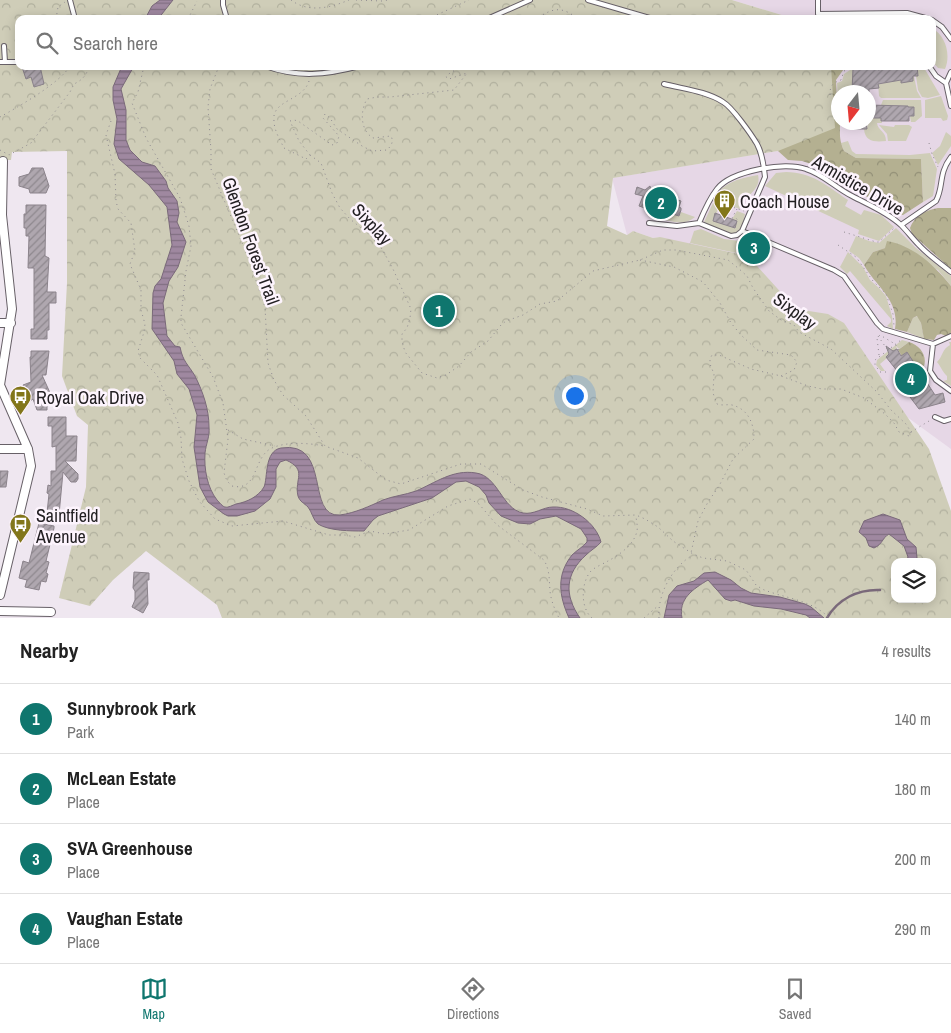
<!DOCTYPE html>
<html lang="en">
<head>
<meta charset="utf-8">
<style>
	body { margin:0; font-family:"Archivo Narrow",sans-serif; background:#f6f6f6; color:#222 }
	.controls { position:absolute; right:15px; bottom:15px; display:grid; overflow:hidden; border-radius:10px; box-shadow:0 2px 12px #0003 }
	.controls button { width:45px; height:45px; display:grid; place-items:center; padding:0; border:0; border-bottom:1px solid #e0e0e0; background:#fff; color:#222; font:25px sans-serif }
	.compass { position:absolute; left:831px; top:85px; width:45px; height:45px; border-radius:50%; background:#fff; box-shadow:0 2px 12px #0003; rotate:196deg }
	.you { position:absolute; left:574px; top:395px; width:18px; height:18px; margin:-12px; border:4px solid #fff; border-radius:50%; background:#1a73e8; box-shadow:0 0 0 8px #1a73e833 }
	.badge { display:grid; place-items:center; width:32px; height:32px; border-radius:50%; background:#0f766e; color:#fff; font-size:16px; font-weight:700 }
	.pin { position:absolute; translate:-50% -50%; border:2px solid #fff; box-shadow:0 1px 5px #0006 }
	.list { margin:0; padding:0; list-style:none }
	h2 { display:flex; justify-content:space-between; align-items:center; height:65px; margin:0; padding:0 20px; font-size:21px }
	h2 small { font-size:16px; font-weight:400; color:#767676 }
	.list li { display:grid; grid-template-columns:32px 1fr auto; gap:15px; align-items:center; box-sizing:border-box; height:70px; padding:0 20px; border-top:1px solid #e0e0e0 }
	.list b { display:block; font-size:19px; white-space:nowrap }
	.list p { margin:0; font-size:16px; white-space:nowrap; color:#767676 }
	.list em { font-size:16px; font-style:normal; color:#767676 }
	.icon { flex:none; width:28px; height:28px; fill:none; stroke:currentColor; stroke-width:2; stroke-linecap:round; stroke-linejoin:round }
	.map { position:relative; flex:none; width:951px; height:618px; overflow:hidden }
	.search { position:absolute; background:#fff; box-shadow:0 2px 12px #0003; left:15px; right:15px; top:15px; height:55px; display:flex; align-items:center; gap:12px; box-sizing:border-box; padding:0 18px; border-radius:10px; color:#767676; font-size:19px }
	.sheet { height:345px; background:#fff }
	nav { display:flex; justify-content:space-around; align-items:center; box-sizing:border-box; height:70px; border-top:1px solid #e0e0e0; background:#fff; font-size:14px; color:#767676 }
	nav a { display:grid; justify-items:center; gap:2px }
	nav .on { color:#0f766e }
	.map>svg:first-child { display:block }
</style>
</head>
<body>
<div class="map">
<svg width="951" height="618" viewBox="0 0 951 618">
	<defs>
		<pattern id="forest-crowns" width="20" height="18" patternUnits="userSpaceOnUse" patternTransform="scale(1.25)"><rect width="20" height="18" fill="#b4b091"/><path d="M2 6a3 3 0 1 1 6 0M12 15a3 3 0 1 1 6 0" fill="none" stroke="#928f76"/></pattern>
		<pattern id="park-crowns" width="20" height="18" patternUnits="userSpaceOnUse" patternTransform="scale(1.25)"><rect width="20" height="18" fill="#cfcdb8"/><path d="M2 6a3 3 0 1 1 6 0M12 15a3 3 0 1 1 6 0" fill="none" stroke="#b1b09e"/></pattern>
		<pattern id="water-rules" width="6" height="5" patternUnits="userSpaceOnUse" patternTransform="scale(1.25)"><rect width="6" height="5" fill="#9f88a0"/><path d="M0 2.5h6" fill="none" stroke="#816f82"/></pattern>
		<pattern id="building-hatch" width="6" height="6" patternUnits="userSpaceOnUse" patternTransform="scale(1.25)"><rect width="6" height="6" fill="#afa7af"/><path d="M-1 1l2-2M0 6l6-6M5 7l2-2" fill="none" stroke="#8e888e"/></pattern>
	</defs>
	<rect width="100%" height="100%" fill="#efe7f0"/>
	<path fill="#e6d7e6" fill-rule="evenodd" d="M732,0H951V449L660,237L653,238L633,231L627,235L612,178L778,151L831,66H932V19H795ZM838,92H868V122H838Z"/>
	<path fill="#cfcdb8" d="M932,28C946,36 951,55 945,69L938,68L932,61Z
		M917,66H923L940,95L928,98L922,97L918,90L916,76H918Z
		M853,68L852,92H838V104L837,83L842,81L844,74Z
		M913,76H914L917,91L921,98H881L879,96L878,84L901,80V82Z
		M941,96L948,116L947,120L943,121L941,118H925V100Z
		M883,100H921L922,116L915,122H911L908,106L881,105Z
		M869,118H881L882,123H877C878,131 886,131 886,141C875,142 865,142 864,129L867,128Z
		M879,125L894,127L895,125H909L912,127L906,141H888L887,134Z
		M946,132L951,136V146L938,165L932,153L940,146Z
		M848,141L852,151L856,154L910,155L930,153L937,169L933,196L923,202L921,159L856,158L844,151L841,143Z
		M786,172C812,172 827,186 848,200L845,206L861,215L864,210L881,215L894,227L879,241L858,234L859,230L765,186L776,173Z
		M758,175C761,186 752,193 744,200H742L740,209L711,199C726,182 736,179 758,175Z
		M713,203L720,205L713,221L735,228L737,221L732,219L737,211L745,214C744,219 743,225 740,229C733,241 712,227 704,222Z
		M657,212H666L679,216L681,212L695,217C684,227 669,221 656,217Z
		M896,228L916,248L951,276V286L938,270L885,248L873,252L864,265L859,258L849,251L856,236L869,241L879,243Z
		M701,229L724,239L740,241L736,253L690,243L694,231Z
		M848,252L863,267L870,280L879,288L886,296L892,316L893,329L887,326L891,322V319L850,271L847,274L840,267Z
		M918,316L921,323L924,339L907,332L913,318Z
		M902,340L909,342L899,349L896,346L897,349L886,357L887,358L880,364L885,371H881L876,365L877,360Z
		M949,342H951V386L943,381L947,380V376C942,371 941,367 937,362C943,356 942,349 950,345Z"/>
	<path fill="url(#forest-crowns)" d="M584,66H846L836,80L838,122L840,123C840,135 839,139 844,151L856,158L921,159L923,202L903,215H896L879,202L854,191L814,165L802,161L788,160L778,151Z
		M938,208H951V269L912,234L910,228C914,216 926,210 938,208Z
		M887,241C914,246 934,265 951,286V334L946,336L941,334L937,335L934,340L924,339L921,323L917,316L913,318L907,332L895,329C900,300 876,287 864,265L873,252L885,248Z
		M909,342C923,346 931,362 919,374L907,352L904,354L905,357L903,358L898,350Z"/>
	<path fill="url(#park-crowns)" fill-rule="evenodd" d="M0,0H732L795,19H19V66H831L835,128L778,151L613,178L607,226L627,235L633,231L653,238L660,237L748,256L796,309L828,314L844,323L929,449L951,511V618H222L217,605L146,551L113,580L90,606L59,598L86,487L88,425L77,416L62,376L67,283V151L12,152L11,160H0ZM895,562H932V599H895Z"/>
	<path fill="url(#water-rules)" stroke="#7a697a" d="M160,0H173L158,19H145L152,6Z
		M122,66H134L121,89L126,110V140L130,150L142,162L155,166L166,181L168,188L177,201L179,213L177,222L186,242L178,267L169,281L163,303L167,336L175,346L180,347C183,362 188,364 195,376C203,392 209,409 209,427C210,436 206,444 205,453C204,469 207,487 217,500C219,502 223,507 225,507C228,508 233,505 236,504C247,502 258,497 264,487C268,478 264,451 281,448C332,440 305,518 340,515C355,513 370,506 383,500C393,496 405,495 416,491C435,483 453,469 476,473C498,476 502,509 523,513C534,515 543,507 553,507C573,506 596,523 601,542C597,547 591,550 586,555C565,574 564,595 580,618H569C559,596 556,575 572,555C577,550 583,547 587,542V538L581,529L556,516L540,519L530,524L518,523L501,516L489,503L486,495L479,487L466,481L456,482L432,498L378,516L373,520L364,531C351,531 329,531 318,524C313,520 312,512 308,507C304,503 300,502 298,496C294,479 308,470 286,460L280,462L276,469V487L270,499L255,511L237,516H228L224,514L208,502L200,487L194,447L197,415L189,389L177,374L174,361L152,329L153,293L155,286L161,279L172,245L167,207L149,185L119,159L114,144L117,119L113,100V87Z
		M883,514L900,520L907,539L916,547L917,558L912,562H906L908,557L904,546L889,534C882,538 883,544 874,548L869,546L866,538L859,532L864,521Z
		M715,572L731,580L741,588L751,593L780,597L805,604L811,607L824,618H810L806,615L781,609L754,606L735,600L731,601L725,599L708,580C693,589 678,599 682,618H664L669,595L677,586L694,581L704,573Z"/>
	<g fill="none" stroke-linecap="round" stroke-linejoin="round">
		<path stroke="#7a697a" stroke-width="2.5" d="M827,618C838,599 858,589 880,590"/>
	</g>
	<path fill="url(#building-hatch)" stroke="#8b838b" d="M25,66H40L44,84L34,87L31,77L26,79L22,67Z
		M862,66H877L878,70L898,66H917L918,76H913V81L901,83V80L878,84L879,88L869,89V92H852L853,68H862Z
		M868,105L908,106V107H914V116H909V121H881V118H868Z
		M851,122H866L867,129H851Z
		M32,168H43L49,186L46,193H30L29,189L19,186V177L29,174Z
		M650,186L651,191L664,196L669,192V197L681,201L679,207L681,208V210L679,216L666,212L665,215L639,206L643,196L635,194L637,187L645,190Z
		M26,205H46L45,256L49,258L47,292H56V303H49V330H47V339H31V329H34V268H28L29,236H26V228H24V214H26Z
		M715,213L737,221L735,228L713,221Z
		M740,239L769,249L767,255L738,247Z
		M886,346L893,351L897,349L901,356L907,352L935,395L943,393L945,402L919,409L910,397L914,394L907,383L902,387L898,380L902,377L886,357L889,354Z
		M31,351H49L46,375H42L51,395L49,396L51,399L47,400V410H37L33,399L30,401L23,385L31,382L30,357H31Z
		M48,417H66V436H77L76,461H65L78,474V479L76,482H71L63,472L59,515L47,513L49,494L47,493L48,485L51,486V471H56V446L52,447V426H48Z
		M0,471H8L6,487H0Z
		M39,523L54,526V528L46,561L49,562L46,573L48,574L46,582L41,581L39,590L25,587L27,580L19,578L23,561L29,563Z
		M134,572L149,573V580H147L148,604L143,613L132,607L135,600V591L133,588Z"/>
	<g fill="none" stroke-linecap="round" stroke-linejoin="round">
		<defs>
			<path id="lane" d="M70,0L75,19
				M223,0V5L227,19
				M588,0L653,19
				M818,0V14L907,13L929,19
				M487,19L530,0
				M932,20L942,27L951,39
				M4,46L5,62
				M0,62H19
				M265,66C299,78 325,75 360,66
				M929,66L936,76L946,83
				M951,72L946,83L951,106
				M664,84C683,89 706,91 723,102C732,107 751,134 757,144C762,153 764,167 765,177L742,231
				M649,223L677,226L699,223L731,236L737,235L742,231L834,270L844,276L877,323L883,329L933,344L951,336
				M699,223C704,211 709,199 717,189C731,171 785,161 806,169C823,174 836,188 852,196C869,205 887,212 901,225C907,231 913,239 919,245C928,255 940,263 951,272
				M901,225L936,201C944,186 938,174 951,157
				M933,344L930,371L936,380L951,391
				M935,417L944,421L951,419"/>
			<path id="street" d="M0,323H11
				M0,449H28
				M0,595L31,466L28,449L0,385L12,309L2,215L3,161
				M0,611L51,612"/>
		</defs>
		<use href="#lane" stroke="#676067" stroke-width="6"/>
		<use href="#street" stroke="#676067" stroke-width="10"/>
		<path stroke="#908b91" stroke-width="1" stroke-dasharray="1 4" stroke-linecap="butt" d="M291,0C308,13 330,8 349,0
			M356,0L382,1L388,0
			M56,19L58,7L65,2
			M188,19L197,1
			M428,19L469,0
			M519,19L530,16L539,17C555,7 563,7 578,19
			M144,66L138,92L132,103L146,138L180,198L189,226L191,246L186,271L181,317V323L213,377L223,403L228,439L224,473L227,481L232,486C258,492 253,459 270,449C285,441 309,443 324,446
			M219,66L210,89L208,107L211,151V169L248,257L265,307L268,363L274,380L283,395L306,416L325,446L358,458L386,480L401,484L461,464H481L523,490L542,497L587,509L603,516L636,515L645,519L658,527L673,541L693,554L703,558L727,561L746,570L756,585L762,589C783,598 813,600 829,618
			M309,81C303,101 271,100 274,121C274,130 280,140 284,148L306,159L310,155L299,141L290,121L294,120L298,121L332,145L337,143L339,136L323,118L325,114L330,118L337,129L362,146L372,151L387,150C391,146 394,142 391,136L373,138C360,130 360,111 367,99L377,97H390L454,90L467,73L449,79L446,77C449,72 455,72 459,66
			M830,95C830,86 832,83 841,80L844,71L855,66
			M0,117C18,107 60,83 70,66
			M111,121L106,135L115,174L116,201L118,209L131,223L135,251L130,264L141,290V310L145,324L144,332L138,351L140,358L157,375L178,423L181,438L182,459L189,481L199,501L215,519L232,526L283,521L329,535H345L355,537L370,531L385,534L409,530L448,506L470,499L479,504L496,524L544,560C550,571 549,579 550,591C551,601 555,610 559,618
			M929,143L932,154L938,167
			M0,150L9,155L31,143L70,92L74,84C80,81 84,78 87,72L86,69L82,66
			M310,155L321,163L332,193L340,208L350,219L371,236L382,249L393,269L411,309L410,318L407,328L402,334V341L405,352L422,373L437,378L446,375L459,366L471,352L488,341L501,325L506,321L523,315L540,304L557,301L593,271L640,260L663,250H676L728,260L738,268L747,276L753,288L769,311L781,320L794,325L799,332L831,349L877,392L891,410L906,424L911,432L909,436L899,432L894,423L885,414L864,398L841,389H822L808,386L781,376L751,369L719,355H712L710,359V364L714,374L713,393L717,404C723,406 727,404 732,405C748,409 754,423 754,439L733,459L719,486L708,502L698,521L691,553
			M715,201L744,211
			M737,209L732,218H736L739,222
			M844,232L876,242H879L894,228
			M838,245L856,257L873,281L886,294L893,314L894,326
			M640,260L674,267L703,282L720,303L731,323L741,335L757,350L791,355L797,362L794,370L781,376
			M878,336L887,349
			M879,355L877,338L880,335L895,344L899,350
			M886,372H880L875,365V360L901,340
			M228,430L243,439L275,446
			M911,432L929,421
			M592,618C580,608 581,582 591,571C595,567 603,564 608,561C619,555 634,545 637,531C638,526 636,520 636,515
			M644,618L659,605
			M659,618C657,594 673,566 693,555"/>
		<use href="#lane" stroke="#fff" stroke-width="4"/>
		<use href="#street" stroke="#fff" stroke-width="8"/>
	</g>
	<defs>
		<symbol id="building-pin" viewBox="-11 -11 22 30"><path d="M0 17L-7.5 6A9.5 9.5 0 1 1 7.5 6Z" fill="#82761a" stroke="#fdf4fd"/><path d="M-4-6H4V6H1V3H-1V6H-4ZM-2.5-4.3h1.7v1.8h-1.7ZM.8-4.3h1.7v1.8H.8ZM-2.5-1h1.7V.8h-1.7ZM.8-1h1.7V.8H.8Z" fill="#fff"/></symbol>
		<symbol id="bus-pin" viewBox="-11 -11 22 30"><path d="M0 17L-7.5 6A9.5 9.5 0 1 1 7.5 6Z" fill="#82761a" stroke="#fdf4fd"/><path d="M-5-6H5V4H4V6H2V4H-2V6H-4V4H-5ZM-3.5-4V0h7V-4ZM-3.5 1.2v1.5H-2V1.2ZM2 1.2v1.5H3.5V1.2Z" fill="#fff"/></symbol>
	</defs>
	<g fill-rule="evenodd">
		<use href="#building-pin" x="712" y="188" width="25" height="34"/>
		<use href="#bus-pin" x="8" y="384" width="25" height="34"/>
		<use href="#bus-pin" x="8" y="512" width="25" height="34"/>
	</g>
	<g text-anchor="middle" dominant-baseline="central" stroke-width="5" stroke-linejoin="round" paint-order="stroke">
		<g font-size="18" fill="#232023" stroke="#fdf4fd">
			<text transform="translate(858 185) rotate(30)">Armistice Drive</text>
			<text transform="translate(372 224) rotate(47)">Sixplay</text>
			<text transform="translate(251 241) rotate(70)">Glendon Forest Trail</text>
			<text transform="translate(795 311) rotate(37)">Sixplay</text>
		</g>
		<g font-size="18" fill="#232023" stroke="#fdf4fd" text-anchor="start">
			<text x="740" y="201">Coach House</text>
			<text x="36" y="397">Royal Oak Drive</text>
			<text x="36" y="515">Saintfield<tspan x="36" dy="21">Avenue</tspan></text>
		</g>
	</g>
</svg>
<div class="controls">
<button><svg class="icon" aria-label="layers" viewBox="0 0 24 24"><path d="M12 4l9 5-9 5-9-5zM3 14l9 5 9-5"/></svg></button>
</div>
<svg class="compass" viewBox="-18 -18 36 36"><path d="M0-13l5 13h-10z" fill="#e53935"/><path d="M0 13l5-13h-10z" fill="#767676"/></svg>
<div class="you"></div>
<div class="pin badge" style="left:439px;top:311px">1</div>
<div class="pin badge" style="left:661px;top:203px">2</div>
<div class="pin badge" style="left:754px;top:248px">3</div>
<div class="pin badge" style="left:911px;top:379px">4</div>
<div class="search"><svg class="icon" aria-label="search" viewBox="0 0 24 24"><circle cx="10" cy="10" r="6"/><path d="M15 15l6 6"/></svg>Search here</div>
</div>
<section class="sheet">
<h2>Nearby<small>4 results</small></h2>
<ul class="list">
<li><span class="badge">1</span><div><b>Sunnybrook Park</b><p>Park</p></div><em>140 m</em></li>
<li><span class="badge">2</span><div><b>McLean Estate</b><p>Place</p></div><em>180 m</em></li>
<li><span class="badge">3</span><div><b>SVA Greenhouse</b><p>Place</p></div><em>200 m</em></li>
<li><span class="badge">4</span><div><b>Vaughan Estate</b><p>Place</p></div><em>290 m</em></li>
</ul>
</section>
<nav>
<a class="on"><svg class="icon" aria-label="map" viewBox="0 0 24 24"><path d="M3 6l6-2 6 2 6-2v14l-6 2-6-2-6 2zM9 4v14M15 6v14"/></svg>Map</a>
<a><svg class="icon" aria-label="directions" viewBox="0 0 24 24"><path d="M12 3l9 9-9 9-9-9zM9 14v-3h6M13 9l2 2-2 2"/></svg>Directions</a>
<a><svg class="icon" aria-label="saved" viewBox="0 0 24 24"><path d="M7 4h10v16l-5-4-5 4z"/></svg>Saved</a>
</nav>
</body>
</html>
